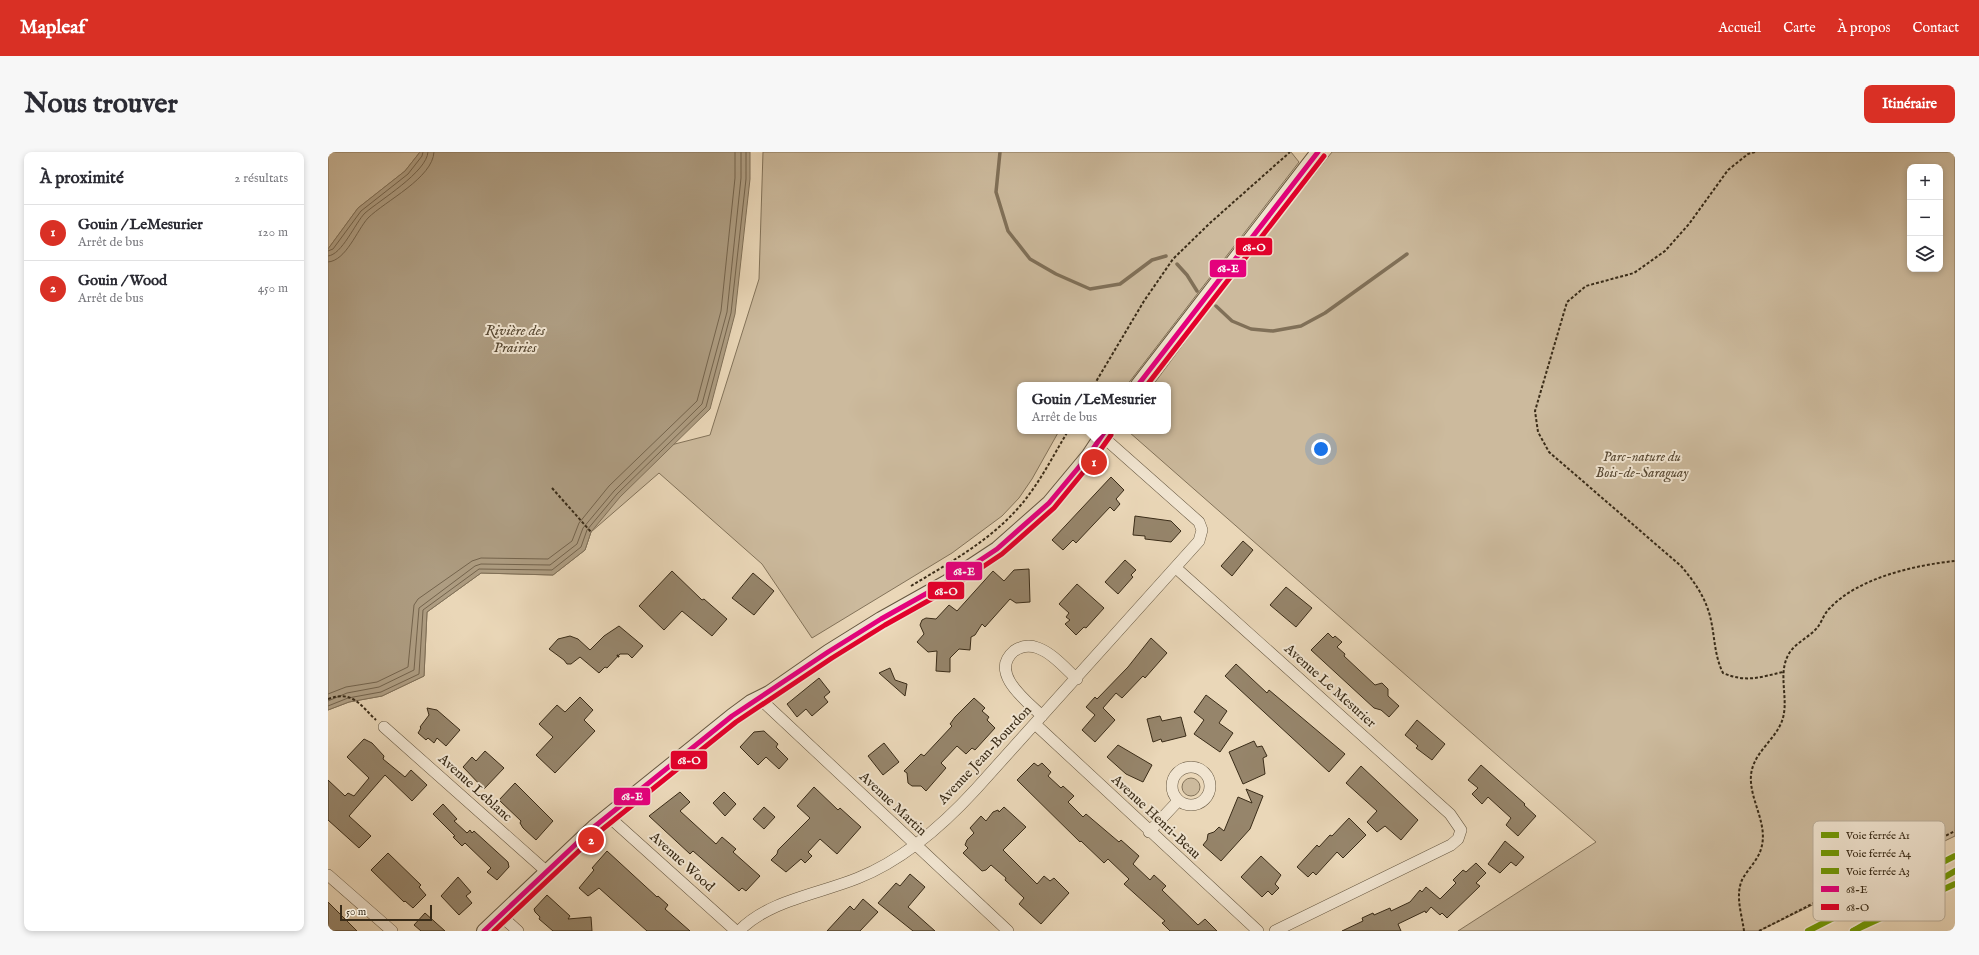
<!DOCTYPE html>
<html lang="fr">
<head>
<meta charset="utf-8">
<style>
	body { margin:0; font-family:"IM FELL English",serif; background:#f7f7f7; color:#2b2b33 }
	.controls { position:absolute; right:12px; top:12px; display:grid; overflow:hidden; border-radius:8px; box-shadow:0 2px 6px #0003 }
	.controls button { width:36px; height:36px; display:grid; place-items:center; padding:0; border:0; border-bottom:1px solid #e1e1e2; background:#fff; color:#2b2b33; font:20px sans-serif }
	.scale { position:absolute; left:12px; bottom:10px; width:92px; box-sizing:border-box; padding-left:4px; border:2px solid #3a2c18; border-top:0; font-size:11px; line-height:14px; white-space:nowrap; color:#3a2c18; -webkit-text-stroke:3px #f1e5d1; paint-order:stroke }
	.you { position:absolute; left:993px; top:297px; width:14px; height:14px; margin:-10px; border:3px solid #fff; border-radius:50%; background:#1a73e8; box-shadow:0 0 0 6px #1a73e833 }
	.badge { display:grid; place-items:center; width:26px; height:26px; border-radius:50%; background:#d93025; color:#fff; font-size:13px; font-weight:700 }
	.pin { position:absolute; translate:-50% -50%; border:2px solid #fff; box-shadow:0 1px 4px #0006 }
	.popup { position:absolute; left:689px; top:230px; width:154px; height:52px; box-sizing:border-box; display:grid; place-content:center; border-radius:8px; background:#fff; filter:drop-shadow(0 1px 3px #0005); font-size:13px; white-space:nowrap; color:#7c7c81 }
	.popup b { font-size:15px; color:#2b2b33 }
	.popup::after { content:''; position:absolute; left:50%; top:100%; margin-left:-8px; border:8px solid transparent; border-top-color:#fff }
	.list { margin:0; padding:0; list-style:none }
	h2 { display:flex; justify-content:space-between; align-items:center; height:52px; margin:0; padding:0 16px; font-size:17px }
	h2 small { font-size:13px; font-weight:400; color:#7c7c81 }
	.list li { display:grid; grid-template-columns:26px 1fr auto; gap:12px; align-items:center; box-sizing:border-box; height:56px; padding:0 16px; border-top:1px solid #e1e1e2 }
	.list b { display:block; font-size:15px; white-space:nowrap }
	.list p { margin:0; font-size:13px; white-space:nowrap; color:#7c7c81 }
	.list em { font-size:13px; font-style:normal; color:#7c7c81 }
	.icon { flex:none; width:22px; height:22px; fill:none; stroke:currentColor; stroke-width:2; stroke-linecap:round; stroke-linejoin:round }
	.map { position:relative; flex:none; width:1627px; height:779px; overflow:hidden; border-radius:8px }
	header { display:flex; align-items:center; gap:24px; box-sizing:border-box; height:56px; padding:0 20px; background:#d93025; color:#fff }
	header strong { font-size:19px }
	nav { display:flex; gap:22px; margin-inline-start:auto; font-size:14px }
	.intro { display:flex; align-items:center; justify-content:space-between; box-sizing:border-box; height:96px; padding:0 24px }
	h1 { margin:0; font-size:28px }
	.button { padding:10px 18px; border-radius:8px; background:#d93025; color:#fff; font-size:14px; font-weight:700 }
	main { display:flex; gap:24px; padding:0 24px }
	aside { flex:1; background:#fff; border-radius:8px; box-shadow:0 2px 6px #0003 }
	.map>svg:first-child { display:block }
</style>
</head>
<body>
<header>
<strong>Mapleaf</strong>
<nav><a>Accueil</a><a>Carte</a><a>À propos</a><a>Contact</a></nav>
</header>
<div class="intro"><h1>Nous trouver</h1><a class="button">Itinéraire</a></div>
<main>
<aside>
<h2>À proximité<small>2 résultats</small></h2>
<ul class="list">
<li><span class="badge">1</span><div><b>Gouin / LeMesurier</b><p>Arrêt de bus</p></div><em>120 m</em></li>
<li><span class="badge">2</span><div><b>Gouin / Wood</b><p>Arrêt de bus</p></div><em>450 m</em></li>
</ul>
</aside>
<div class="map">
<svg width="1627" height="779" viewBox="0 0 1627 779">
	<rect width="100%" height="100%" fill="#ead7b8"/>
	<filter id="stains"><feTurbulence type="fractalNoise" baseFrequency=".005" numOctaves="4"/><feColorMatrix values="0 0 0 0 .2 0 0 0 0 .09 0 0 0 0 .02 0 0 0 .5 -.17"/></filter>
	<radialGradient id="worn" r=".72"><stop offset=".6" stop-color="#630" stop-opacity="0"/><stop offset="1" stop-color="#630" stop-opacity=".3"/></radialGradient>
	<path fill="#ccba9d" stroke="#83735a" fill-rule="evenodd" d="M0,0H92L77,19L30,56L0,97Z
		M435,0H963L971,10L799,233H692V279H731L704,327L691,346L674,364L624,401L484,486L434,412L331,321L263,380L257,398L225,423L153,421L99,460L96,524L54,544L21,550L0,558V446L249,317L382,283L431,127Z
		M1004,0H1627V684L1431,779H1130L1268,690L801,280V279H840V233H825L896,137ZM1582,15H1612V117H1582Z
		M854 635a9 9 0 1 1 18 0a9 9 0 1 1-18 0Z"/>
	<path fill="#ae9d82" stroke="#807058" d="M92,0H422V27L407,162L382,257L292,345L263,380L257,398L225,423L153,421L99,460L96,524L54,544L21,550L0,558V97L30,56L77,19Z"/>
	<g fill="none" stroke-linecap="round" stroke-linejoin="round">
		<path stroke="#74644d" stroke-width="1" d="M0,99L5,97L33,59L80,22L94,4L95,0
			M0,104C14,103 27,71 37,61C52,48 99,20 100,0
			M0,110C18,109 29,78 40,66C57,49 105,26 106,0
			M0,542L18,535L49,530L80,515L86,453L90,447L144,409L153,406L220,407L244,389L251,371L281,334L369,249L393,159L407,26V0
			M0,549L19,541L51,535L86,518L91,456L147,414L153,412L222,413L249,392L255,376L286,339L374,252L399,160L413,26V0
			M0,554L20,546L53,540L91,522L95,458L151,417L224,418L253,395L259,378L289,342L378,255L403,161L418,27V0"/>
		<path stroke="#807058" stroke-width="3.5" d="M672,0L668,40L680,79L702,107L728,122L762,137L792,132L824,108L838,104
			M849,112L859,123L869,139
			M888,154L904,169L923,177L945,179L973,174L997,161L1079,102"/>
	</g>
	<path fill="#96856b" stroke="#3a2c18" d="M783,325L796,338L788,347L792,352L786,359L782,355L748,391L745,388L735,398L724,388Z
		M807,364L843,369L853,379L843,390L817,387V384L805,383Z
		M915,389L925,398L904,424L893,414Z
		M797,408L808,418L803,423L805,425L790,442L777,430Z
		M701,417L702,450L688,451L682,447L657,475L654,472L647,483L643,485L642,498L631,497L622,506V520L608,519L609,499L600,500L589,490L596,482L592,473L594,468L598,466L608,467L621,453L629,459L665,419L676,429L686,418Z
		M344,419L374,448L376,447L399,467L384,484L354,459L336,478L311,454Z
		M425,421L446,439L426,463L404,446Z
		M749,432L776,456L758,476L756,475L748,483L737,472L742,468L738,465L741,461L731,452Z
		M958,435L984,456L968,475L942,453Z
		M291,474L315,494L304,506L300,502H292L279,516L277,515L271,521L252,505L243,512H239L236,508L221,497L230,487L242,484L250,487L262,498L276,484Z
		M1000,481L1005,486L1007,484L1014,490L1009,495L1017,502L1016,504L1047,533L1054,531L1060,537V544L1071,554L1061,565L1053,558L1046,556L983,498Z
		M823,486L839,501L817,526L815,524L794,546L788,541L775,556L787,568L767,590L754,578L767,563L758,555L767,545L769,547L800,515Z
		M908,512L939,541L941,538L1017,602L1001,620L897,524Z
		M562,516L567,528L579,532L577,544L551,521Z
		M491,526L502,540L496,545L500,550L484,564L478,557L469,565L459,552Z
		M878,543L899,559L891,571L905,581L892,600L866,582L876,568L866,560Z
		M252,545L265,558L256,568L267,579L227,621L208,603L225,585L211,572L229,553L237,560Z
		M646,546L657,556L654,559L661,565L659,568L667,576L647,598L644,596L638,602L629,594L613,611L618,616L598,639L593,634H584L580,631L579,621L576,619L593,602L596,604L624,574L622,572L627,565Z
		M99,556L109,558L132,578L118,594L109,586L106,591L100,586L98,588L90,581L93,576L92,575L101,563Z
		M832,564L834,569L853,565L858,584L834,590L833,587L825,590L819,567Z
		M1089,568L1117,592L1104,608L1088,596L1090,594L1077,583Z
		M436,579L450,592L448,595L460,607L451,617L438,605L430,613L412,595L426,580Z
		M36,587L44,591L56,604L55,607L77,625L83,618L99,633L84,649L57,623L21,664L43,684L31,696L0,668V628L17,644L20,641L26,644L41,626L19,605Z
		M926,589L929,595L934,594L939,604L935,606L937,622L915,632L901,600Z
		M556,591L571,610L555,623L540,604Z
		M790,593L824,613L815,630L798,622L779,605Z
		M157,599L176,616L156,637L135,615L144,605L148,609Z
		M706,611L710,614L714,611L723,620L720,624L733,636L735,634L746,644L740,650L755,665L758,662L791,690L793,688L811,704L805,712L822,728L826,723L838,734L834,738L870,773L877,767L889,779H842L834,771L837,769L796,732L801,727L780,707L776,711L753,689L752,690L689,628Z
		M1153,613L1197,652L1196,653L1208,664L1190,684L1178,673L1183,666L1160,645L1154,652L1144,642L1150,636L1140,628Z
		M1033,614L1090,668L1073,688L1057,674L1049,680L1039,670L1049,659L1018,631Z
		M187,631L225,669L208,688L195,676L192,671L193,669L171,648Z
		M486,635L510,658L512,656L533,675L509,702L492,687L480,700L484,704L477,711L473,707L458,720L443,708L449,702L450,698L482,666L469,654Z
		M918,637L935,644L922,677L893,709L875,693L879,688L880,682L886,680L891,675L896,679L910,645L924,651Z
		M352,640L362,650L352,659L388,692L394,685L408,697L405,700L432,724L418,739L414,736L411,739L365,699L362,702L321,664Z
		M396,640L408,652L397,664L385,651Z
		M115,652L129,667L126,669L139,681L142,678L144,681L146,679L180,710L181,715L169,728L159,720L163,716L137,691L134,694L125,685L127,684L105,662Z
		M436,655L447,665L436,677L425,667Z
		M676,655L698,675L675,698L709,732L716,724L722,729L726,726L741,741L713,772L691,752L696,746L677,728L678,726L663,713L658,718L654,719L635,701L640,696L637,693L639,688L646,681L642,676L653,664L658,669L665,660L670,658L671,660Z
		M1021,666L1038,683L1015,706L1009,700L988,723L985,720L980,725L969,715L989,693L991,695L1002,683L1004,684Z
		M1177,689L1196,705L1188,714L1183,710L1172,721L1160,712Z
		M279,699L329,745L330,744L340,753L337,757L362,779H319L271,736L260,744L251,736L266,718L264,716Z
		M60,701L93,733L91,735L98,743L85,756L77,749L76,750L43,718Z
		M933,704L953,723L947,732L951,736L944,743L940,739L934,745L913,725Z
		M1148,711L1158,721L1148,731L1152,734L1119,766L1114,761L1112,763L1103,755L1098,761L1097,759L1070,772L1073,779H1014L1035,769L1034,766L1045,761L1046,763L1062,756L1063,759L1082,750L1092,738L1094,740L1098,735L1112,747L1128,731L1125,728L1135,718L1138,720Z
		M582,722L597,735L580,755L607,779H585L550,751L568,731L572,734Z
		M130,725L143,740L138,744L144,751L131,763L113,744Z
		M219,743L242,764L240,767L263,765L264,779H225L211,767L212,765L207,760L206,757Z
		M535,747L550,760L532,779H499L522,754L526,758Z
		M0,750L29,779H0Z
		M97,761L117,779H93L86,773Z"/>
	<g fill="none" stroke-linecap="round" stroke-linejoin="round">
		<defs>
			<path id="minor" d="M848,416L1122,662L1133,678L1130,687L1123,693L947,779
				M431,546L680,779
				M714,564C700,550 660,521 686,499C693,494 702,493 710,496C724,501 737,516 749,527
				M707,572L930,779
				M56,575L218,719
				M844 634a19 19 0 1 1 38 0a19 19 0 1 1-38 0Z
				M280,664L408,779
				M821,680L850,649
				M0,723L64,779
				M172,763L190,779
				M411,779C441,748 491,742 530,726C575,708 616,672 648,637L871,389L874,378L871,370L774,284"/>
			<path id="tertiary" d="M810,233L990,0
				M156,779L266,675L404,564L423,550L441,541L500,500L553,467L619,430L669,397L721,351L761,303L777,279"/>
		</defs>
		<use href="#minor" stroke="#665740" stroke-width="12"/>
		<use href="#tertiary" stroke="#665740" stroke-width="16"/>
		<path stroke="#3a2c18" stroke-width="2" stroke-dasharray="3 2" stroke-linecap="butt" d="M1427,0L1420,2L1400,18L1361,72L1337,99L1306,121L1258,134L1239,150L1207,259L1210,280L1221,300L1353,414C1366,429 1377,445 1382,464C1387,484 1386,503 1395,521C1419,531 1432,525 1455,520
			M766,233L816,149L845,107L882,71L962,0
			M224,336L263,380
			M583,434C621,411 662,389 692,354C711,332 725,304 740,279
			M289,503L292,506
			M0,547C25,538 32,553 48,568
			M1416,779C1414,763 1407,744 1414,728C1419,718 1430,708 1433,697C1441,672 1421,648 1423,623C1425,601 1447,588 1454,569C1462,547 1448,521 1462,500C1468,491 1481,485 1489,476C1494,470 1496,461 1502,456C1530,426 1587,413 1627,409
			M1431,779L1627,679"/>
		<use href="#minor" stroke="#f1e5d1" stroke-width="11"/>
		<use href="#tertiary" stroke="#f1e5d1" stroke-width="14"/>
		<defs>
			<path id="bus-1" d="M810,233L990,0
				M156,779L266,675L404,564L500,500L553,467L619,430L669,397L721,351L761,303L777,279"/>
			<path id="bus-2" d="M819,233L996,4
				M166,779L271,680L408,570L504,506L557,473L623,436L674,402L726,356L766,307L783,283"/>
		</defs>
		<use href="#bus-1" stroke="#f1e5d1" stroke-width="8"/>
		<use href="#bus-2" stroke="#f1e5d1" stroke-width="8"/>
		<use href="#bus-1" stroke="#e5007d" stroke-width="5"/>
		<use href="#bus-2" stroke="#e4002b" stroke-width="5"/>
		<defs>
			<path id="rail-1" d="M1525,779L1627,732"/>
			<path id="rail-2" d="M1480,779L1627,704"/>
			<path id="rail-3" d="M1525,779L1627,719"/>
		</defs>
		<use href="#rail-1" stroke="#f1e5d1" stroke-width="9"/>
		<use href="#rail-2" stroke="#f1e5d1" stroke-width="9"/>
		<use href="#rail-3" stroke="#f1e5d1" stroke-width="9"/>
		<use href="#rail-1" stroke="#729906" stroke-width="6"/>
		<use href="#rail-2" stroke="#729906" stroke-width="6"/>
		<use href="#rail-3" stroke="#729906" stroke-width="6"/>
	</g>
	<g text-anchor="middle" dominant-baseline="central" stroke-width="4" stroke-linejoin="round" paint-order="stroke">
		<g font-size="14" font-style="italic" fill="#574833" stroke="#f1e5d1">
			<text x="1314" y="305">Parc-nature du<tspan x="1314" dy="16">Bois-de-Saraguay</tspan></text>
		</g>
		<g font-size="14" fill="#3a2c18" stroke="#f1e5d1">
			<text transform="translate(1002 534) rotate(42)">Avenue Le Mesurier</text>
			<text transform="translate(657 603) rotate(-47)">Avenue Jean-Bourdon</text>
			<text transform="translate(147 636) rotate(42)">Avenue Leblanc</text>
			<text transform="translate(565 652) rotate(43)">Avenue Martin</text>
			<text transform="translate(828 665) rotate(43)">Avenue Henri-Beau</text>
			<text transform="translate(354 710) rotate(42)">Avenue Wood</text>
		</g>
		<g font-size="15" font-style="italic" fill="#574832" stroke="#f1e5d1">
			<text x="187" y="178">Rivière des<tspan x="187" dy="17">Prairies</tspan></text>
		</g>
	</g>
	<rect x="1485" y="669" width="132" height="100" rx="6" fill="#f1e5d1" stroke="#baae9a" stroke-width="1"/>
	<rect x="1493" y="680" width="18" height="6" fill="#729906"/>
	<rect x="1493" y="698" width="18" height="6" fill="#729906"/>
	<rect x="1493" y="716" width="18" height="6" fill="#729906"/>
	<rect x="1493" y="734" width="18" height="6" fill="#e5007d"/>
	<rect x="1493" y="752" width="18" height="6" fill="#e4002b"/>
	<g font-size="11" fill="#3a2c18">
		<text x="1518" y="687">Voie ferrée A1</text>
		<text x="1518" y="705">Voie ferrée A4</text>
		<text x="1518" y="723">Voie ferrée A3</text>
		<text x="1518" y="741">68-E</text>
		<text x="1518" y="759">68-O</text>
	</g>
	<g stroke="#f1e5d1" stroke-width="1.5">
		<rect x="907" y="85" width="38" height="19" rx="4" fill="#e4002b"/>
		<rect x="881" y="107" width="38" height="19" rx="4" fill="#e5007d"/>
		<rect x="617" y="409" width="38" height="20" rx="4" fill="#e5007d"/>
		<rect x="599" y="429" width="38" height="19" rx="4" fill="#e4002b"/>
		<rect x="342" y="598" width="38" height="20" rx="4" fill="#e4002b"/>
		<rect x="285" y="635" width="38" height="19" rx="4" fill="#e5007d"/>
	</g>
	<g font-size="11" text-anchor="middle" font-weight="bold" fill="#fff">
		<text x="926" y="99">68-O</text>
		<text x="900" y="120">68-E</text>
		<text x="636" y="423">68-E</text>
		<text x="618" y="443">68-O</text>
		<text x="361" y="612">68-O</text>
		<text x="304" y="648">68-E</text>
	</g>
	<rect width="100%" height="100%" filter="url(#stains)"/>
	<rect width="100%" height="100%" fill="url(#worn)"/>
</svg>
<div class="controls">
<button>+</button>
<button>−</button>
<button><svg class="icon" aria-label="layers" viewBox="0 0 24 24"><path d="M12 4l9 5-9 5-9-5zM3 14l9 5 9-5"/></svg></button>
</div>
<div class="scale">50 m</div>
<div class="you"></div>
<div class="pin badge" style="left:766px;top:310px">1</div>
<div class="popup"><b>Gouin / LeMesurier</b>Arrêt de bus</div>
<div class="pin badge" style="left:263px;top:688px">2</div>
</div>
</main>
</body>
</html>
